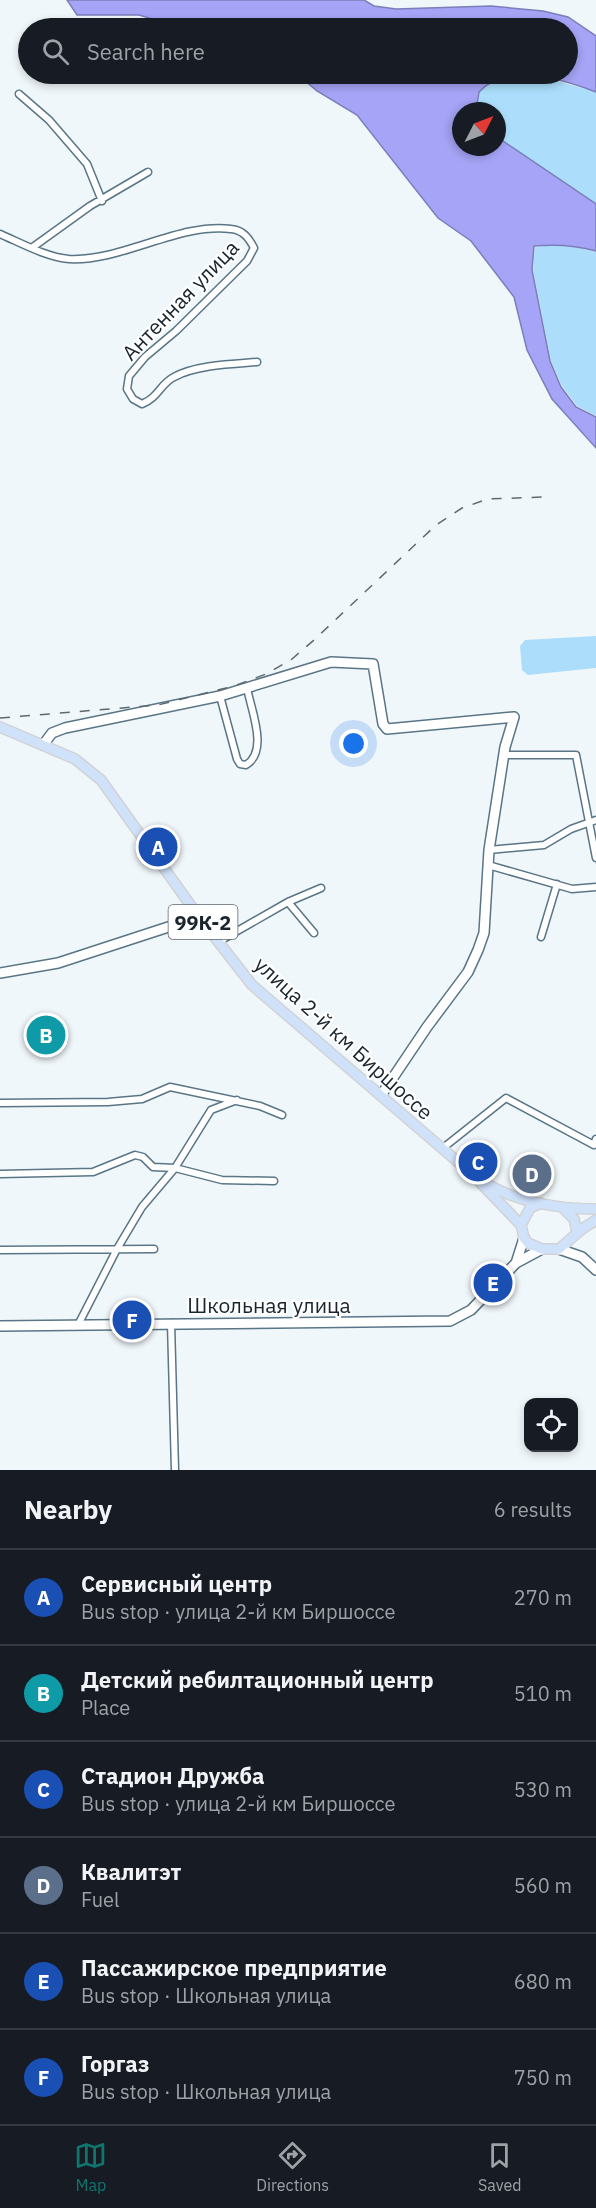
<!DOCTYPE html>
<html lang="en">
<head>
<meta charset="utf-8">
<style>
	body { margin:0; font-family:"IBM Plex Sans",sans-serif; background:#20242c; color:#f1f3f6 }
	.controls { position:absolute; right:18px; bottom:18px; display:grid; overflow:hidden; border-radius:12px; box-shadow:0 3px 9px #0003 }
	.controls button { width:54px; height:54px; display:grid; place-items:center; padding:0; border:0; border-bottom:2px solid #363941; background:#171b24; color:#f1f3f6; font:30px sans-serif }
	.compass { position:absolute; left:452px; top:102px; width:54px; height:54px; border-radius:50%; background:#171b24; box-shadow:0 3px 9px #0003; rotate:48deg }
	.you { position:absolute; left:354px; top:744px; width:21px; height:21px; margin:-15px; border:4px solid #fff; border-radius:50%; background:#1a73e8; box-shadow:0 0 0 9px #1a73e833 }
	.badge { display:grid; place-items:center; width:39px; height:39px; border-radius:50%; background:#0f766e; color:#fff; font-size:20px; font-weight:700 }
	.pin { position:absolute; translate:-50% -50%; border:3px solid #fff; box-shadow:0 2px 6px #0006 }
	.list { margin:0; padding:0; list-style:none }
	h2 { display:flex; justify-content:space-between; align-items:center; height:78px; margin:0; padding:0 24px; font-size:26px }
	h2 small { font-size:20px; font-weight:400; color:#9ea1a6 }
	.list li { display:grid; grid-template-columns:39px 1fr auto; gap:18px; align-items:center; box-sizing:border-box; height:96px; padding:0 24px; border-top:2px solid #363941 }
	.list b { display:block; font-size:22px; white-space:nowrap }
	.list p { margin:0; font-size:20px; white-space:nowrap; color:#9ea1a6 }
	.list em { font-size:20px; font-style:normal; color:#9ea1a6 }
	.icon { flex:none; width:33px; height:33px; fill:none; stroke:currentColor; stroke-width:2; stroke-linecap:round; stroke-linejoin:round }
	.map { position:relative; flex:none; width:596px; height:1470px; overflow:hidden }
	.search { position:absolute; background:#171b24; box-shadow:0 3px 9px #0003; left:18px; right:18px; top:18px; height:66px; display:flex; align-items:center; gap:15px; box-sizing:border-box; padding:0 21px; border-radius:33px; color:#9ea1a6; font-size:22px }
	.sheet { height:654px; background:#171b24 }
	nav { display:flex; justify-content:space-around; align-items:center; box-sizing:border-box; height:84px; border-top:2px solid #363941; background:#171b24; font-size:16px; color:#9ea1a6 }
	nav a { display:grid; justify-items:center; gap:3px }
	nav .on { color:#0f766e }
	.map>svg:first-child { display:block }
</style>
</head>
<body>
<div class="map">
<svg width="596" height="1470" viewBox="0 0 596 1470">
	<rect width="100%" height="100%" fill="#f0f7fa"/>
	<path fill="#acdefb" d="M511,76L547,78L596,92V204L497,137V111H476C472,88 492,80 511,76Z
		M555,245L577,247L596,252V416L577,406L562,386L551,361L533,270L535,247Z
		M596,636V668L528,675L522,670L520,646L525,640Z"/>
	<path fill="#a5a4f6" stroke="#7b7eb9" stroke-width="1.5" d="M67,0H364L374,6L396,9L491,6L543,11L568,17L596,36V92C562,79 507,61 479,92L476,111H461V147H497V137L596,204V251C575,245 556,244 534,246L532,270L550,361L561,387L576,407L596,417V448L552,399L527,350L514,297L471,241L438,218L357,115L317,91L297,74H568V28H183L139,15H77Z"/>
	<g fill="none" stroke-linecap="round" stroke-linejoin="round">
		<defs>
			<path id="street" d="M19,94L49,120L87,164L102,201
				M0,234C21,243 46,257 69,259C121,262 180,222 231,229C243,230 249,238 254,248L247,261L176,331L145,357L129,376L127,389L133,399L142,404C159,397 160,384 174,377C196,365 231,364 257,362
				M33,247L90,206L148,172
				M220,696L237,759L240,764L246,765C269,751 251,710 247,688
				M504,755H576L596,858
				M489,850L544,845L571,829L596,820
				M488,865L572,889L596,887
				M288,902L321,888
				M541,937L557,884
				M218,942L288,902L314,933
				M0,1103L108,1102L142,1099L170,1087L260,1106L282,1115
				M443,1148L506,1098L594,1145L596,1139
				M0,1174L93,1172L135,1155L143,1157L153,1167L175,1168L222,1180L274,1181
				M0,1250L154,1249
				M171,1323L175,1470
				M78,1325L117,1249L142,1207L175,1168L211,1110L237,1100"/>
			<path id="secondary" d="M43,745L52,733L65,728L220,696L331,662L373,664L383,724L387,729L514,717L505,747L489,850L484,933L478,950L468,972L427,1027L382,1094
				M0,973L58,963L199,917
				M559,1249L582,1257L596,1270
				M516,1263L524,1238
				M0,1326L450,1321L471,1310L516,1263L542,1249"/>
			<path id="primary" d="M0,727L75,759L101,780L199,917L252,985L472,1174L521,1225L524,1238L528,1243L542,1249H559L582,1229L596,1220
				M484,1182C515,1202 559,1209 596,1209
				M562,1207L574,1219L577,1232
				M521,1225L530,1208L541,1203"/>
		</defs>
		<use href="#street" stroke="#597586" stroke-width="9"/>
		<use href="#secondary" stroke="#597586" stroke-width="12"/>
		<use href="#primary" stroke="#d1d3d5" stroke-width="12"/>
		<use href="#street" stroke="#fff" stroke-width="6"/>
		<use href="#secondary" stroke="#fff" stroke-width="9"/>
		<use href="#primary" stroke="#d0e1fa" stroke-width="9"/>
		<path stroke="#5e696e" stroke-width="1.5" stroke-dasharray="10 10" stroke-linecap="butt" d="M0,718L158,705L234,686L266,674L292,659L314,640L436,525L462,508L488,499L543,497"/>
	</g>
	<g text-anchor="middle" dominant-baseline="central" stroke-width="4.5" stroke-linejoin="round" paint-order="stroke">
		<rect fill="#fff" stroke="#5e666b" stroke-width="1.5" x="168.5" y="905" width="69" height="34" rx="4.5"/>
		<g font-size="20" font-weight="bold" fill="#19252c">
			<text x="203" y="922">99К-2</text>
		</g>
		<g font-size="21" fill="#19252c" stroke="#fff">
			<text transform="translate(180 300) rotate(-46)">Антенная улица</text>
			<text transform="translate(344 1038) rotate(42)">улица 2-й км Биршоссе</text>
			<text x="269" y="1305">Школьная улица</text>
		</g>
	</g>
</svg>
<div class="controls">
<button><svg class="icon" aria-label="locate" viewBox="0 0 24 24"><circle cx="12" cy="12" r="6"/><path d="M12 2v4M12 18v4M2 12h4M18 12h4"/></svg></button>
</div>
<svg class="compass" viewBox="-18 -18 36 36"><path d="M0-13l5 13h-10z" fill="#e53935"/><path d="M0 13l5-13h-10z" fill="#9ea1a6"/></svg>
<div class="you"></div>
<div class="pin badge" style="left:158px;top:847px;background:#1a4fb4">A</div>
<div class="pin badge" style="left:46px;top:1035px;background:#0f9aa8">B</div>
<div class="pin badge" style="left:478px;top:1162px;background:#1a4fb4">C</div>
<div class="pin badge" style="left:532px;top:1174px;background:#5c6f8a">D</div>
<div class="pin badge" style="left:493px;top:1283px;background:#1a4fb4">E</div>
<div class="pin badge" style="left:132px;top:1320px;background:#1a4fb4">F</div>
<div class="search"><svg class="icon" aria-label="search" viewBox="0 0 24 24"><circle cx="10" cy="10" r="6"/><path d="M15 15l6 6"/></svg>Search here</div>
</div>
<section class="sheet">
<h2>Nearby<small>6 results</small></h2>
<ul class="list">
<li><span class="badge" style="background:#1a4fb4">A</span><div><b>Сервисный центр</b><p>Bus stop · улица 2-й км Биршоссе</p></div><em>270 m</em></li>
<li><span class="badge" style="background:#0f9aa8">B</span><div><b>Детский ребилтационный центр</b><p>Place</p></div><em>510 m</em></li>
<li><span class="badge" style="background:#1a4fb4">C</span><div><b>Стадион Дружба</b><p>Bus stop · улица 2-й км Биршоссе</p></div><em>530 m</em></li>
<li><span class="badge" style="background:#5c6f8a">D</span><div><b>Квалитэт</b><p>Fuel</p></div><em>560 m</em></li>
<li><span class="badge" style="background:#1a4fb4">E</span><div><b>Пассажирское предприятие</b><p>Bus stop · Школьная улица</p></div><em>680 m</em></li>
<li><span class="badge" style="background:#1a4fb4">F</span><div><b>Горгаз</b><p>Bus stop · Школьная улица</p></div><em>750 m</em></li>
</ul>
</section>
<nav>
<a class="on"><svg class="icon" aria-label="map" viewBox="0 0 24 24"><path d="M3 6l6-2 6 2 6-2v14l-6 2-6-2-6 2zM9 4v14M15 6v14"/></svg>Map</a>
<a><svg class="icon" aria-label="directions" viewBox="0 0 24 24"><path d="M12 3l9 9-9 9-9-9zM9 14v-3h6M13 9l2 2-2 2"/></svg>Directions</a>
<a><svg class="icon" aria-label="saved" viewBox="0 0 24 24"><path d="M7 4h10v16l-5-4-5 4z"/></svg>Saved</a>
</nav>
</body>
</html>
